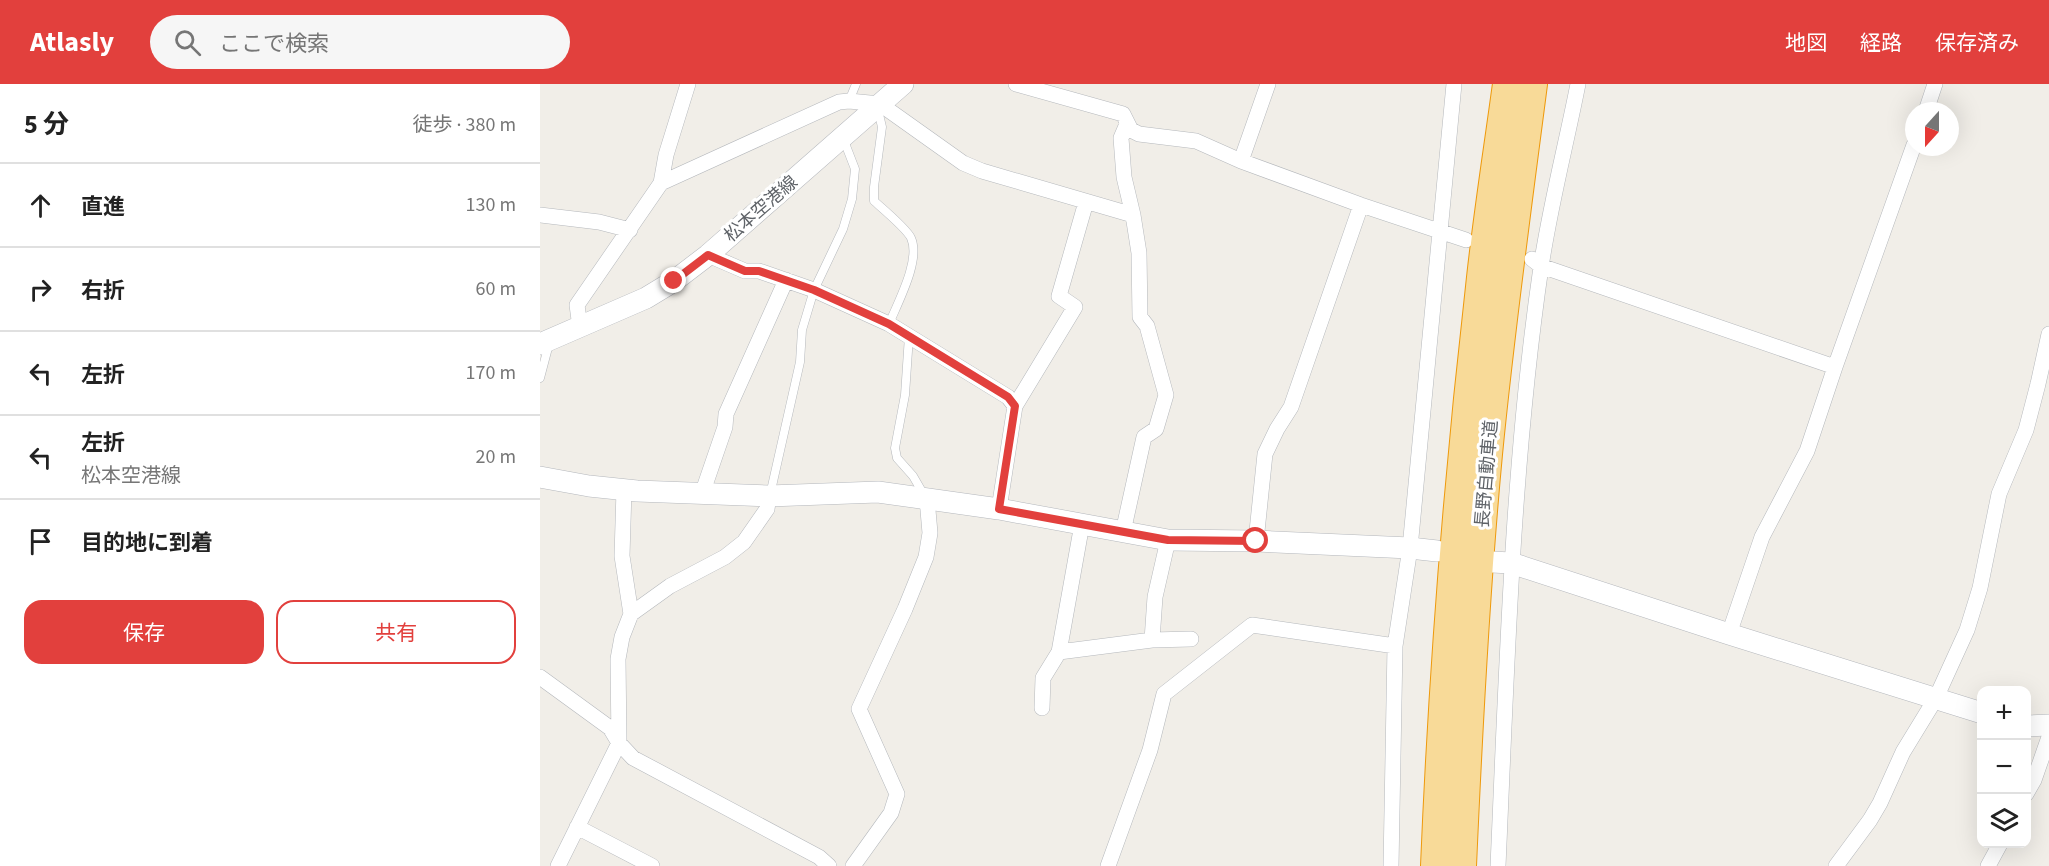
<!DOCTYPE html>
<html lang="ja">
<head>
<meta charset="utf-8">
<style>
	body { margin:0; font-family:"Source Sans 3","Noto Sans JP",sans-serif; background:#f6f6f6; color:#222 }
	.controls { position:absolute; right:18px; bottom:18px; display:grid; overflow:hidden; border-radius:12px; box-shadow:0 6px 24px #0002 }
	.controls button { width:54px; height:54px; display:grid; place-items:center; padding:0; border:0; border-bottom:2px solid #e0e0e0; background:#fff; color:#222; font:30px sans-serif }
	.compass { position:absolute; left:1365px; top:18px; width:54px; height:54px; border-radius:50%; background:#fff; box-shadow:0 6px 24px #0002; rotate:201deg }
	.stop { position:absolute; width:18px; height:18px; margin:-14px; border:4px solid #e2403d; border-radius:50%; background:#fff }
	.stop.end { background:#e2403d; border-color:#fff; box-shadow:0 2px 6px #0008 }
	.list { margin:0; padding:0; list-style:none }
	h2 { display:flex; justify-content:space-between; align-items:center; height:78px; margin:0; padding:0 24px; font-size:26px }
	h2 small { font-size:20px; font-weight:400; color:#767676 }
	.list li { display:grid; grid-template-columns:39px 1fr auto; gap:18px; align-items:center; box-sizing:border-box; height:84px; padding:0 24px; border-top:2px solid #e0e0e0 }
	.list b { display:block; font-size:22px; white-space:nowrap }
	.list p { margin:0; font-size:20px; white-space:nowrap; color:#767676 }
	.list em { font-size:20px; font-style:normal; color:#767676 }
	.actions { display:flex; gap:12px; padding:18px 24px }
	.actions a { flex:1; padding:14px 0; border:2px solid #e2403d; border-radius:18px; text-align:center; font-size:21px; color:#e2403d }
	.actions .main { background:#e2403d; color:#fff }
	.icon { flex:none; width:33px; height:33px; fill:none; stroke:currentColor; stroke-width:2; stroke-linecap:round; stroke-linejoin:round }
	.map { position:relative; flex:none; width:1509px; height:782px; overflow:hidden }
	header { display:flex; align-items:center; gap:36px; box-sizing:border-box; height:84px; padding:0 30px; background:#e2403d; color:#fff }
	header strong { font-size:28px }
	nav { display:flex; gap:33px; margin-inline-start:auto; font-size:21px }
	.search { width:420px; height:54px; background:#f6f6f6; display:flex; align-items:center; gap:15px; box-sizing:border-box; padding:0 21px; border-radius:33px; color:#767676; font-size:22px }
	main { display:flex }
	aside { flex:1; background:#fff }
	.map>svg:first-child { display:block }
</style>
</head>
<body>
<header>
<strong>Atlasly</strong>
<div class="search"><svg class="icon" aria-label="search" viewBox="0 0 24 24"><circle cx="10" cy="10" r="6"/><path d="M15 15l6 6"/></svg>ここで検索</div>
<nav><a>地図</a><a>経路</a><a>保存済み</a></nav>
</header>
<main>
<aside>
<h2>5 分<small>徒歩 · 380 m</small></h2>
<ul class="list">
<li><svg class="icon" aria-label="ahead" viewBox="0 0 24 24"><path d="M12 20V5M6 11l6-6 6 6"/></svg><div><b>直進</b></div><em>130 m</em></li>
<li><svg class="icon" aria-label="right" viewBox="0 0 24 24"><path d="M7 20v-9h11M14 6l5 5-5 5"/></svg><div><b>右折</b></div><em>60 m</em></li>
<li><svg class="icon" aria-label="left" viewBox="0 0 24 24"><path d="M17 20v-9H6M10 6l-5 5 5 5"/></svg><div><b>左折</b></div><em>170 m</em></li>
<li><svg class="icon" aria-label="left" viewBox="0 0 24 24"><path d="M17 20v-9H6M10 6l-5 5 5 5"/></svg><div><b>左折</b><p>松本空港線</p></div><em>20 m</em></li>
<li><svg class="icon" aria-label="arrive" viewBox="0 0 24 24"><path d="M6 21V4h12l-3 4 3 4H6"/></svg><div><b>目的地に到着</b></div></li>
</ul>
<div class="actions"><a class="main">保存</a><a>共有</a></div>
</aside>
<div class="map">
<svg width="1509" height="782" viewBox="0 0 1509 782">
	<rect width="100%" height="100%" fill="#f1eee8"/>
	<g fill="none" stroke-linecap="round" stroke-linejoin="round">
		<defs>
			<path id="lane" d="M309,17L316,0
				M338,26L342,43L334,103V117C343,125 367,145 371,154C381,176 358,218 349,240
				M369,252L365,311L355,364L357,374L373,392L384,411
				M0,294L9,260
				M230,411L260,278L262,246L274,206L303,145L312,115L315,85L303,54"/>
			<path id="street" d="M476,0L583,30L591,46L599,50L656,57L701,77L821,121L926,156
				M1386,27L1395,0
				M701,77L728,0
				M121,99L299,18L309,17L340,20L423,79L442,87L593,131
				M0,131L59,138L90,146
				M168,171L205,187H219L274,206L349,240L468,313L475,322
				M992,175L1001,182L1295,283
				M40,243L37,221L121,99L126,71L148,0
				M162,410L185,343L186,330L246,196
				M459,425L475,322L535,223L519,212L546,118
				M583,448L604,353L616,345L626,311L607,242L600,233L599,169L593,131L584,93L581,54L587,40
				M716,457L725,370L737,345L751,323L821,121
				M91,530L130,502L185,473L204,458L227,425L229,412
				M1189,550L1222,453L1267,367L1295,283L1374,61
				M612,556L615,513L628,456
				M519,568L542,440
				M0,593L70,644L79,659L93,674L279,773L289,782
				M502,624L503,594L519,568L612,556L651,555
				M1486,710L1494,696L1509,653
				M37,743L112,782
				M18,782L79,659L78,575L82,553L91,530L82,472L84,406
				M313,782L351,729L357,710L319,625L365,525L386,473L390,449L387,415
				M568,782L610,666L624,610L712,541L855,562
				M851,782L855,562L870,464L914,0
				M958,782C967,582 972,382 1001,183C1010,122 1026,61 1038,0
				M1296,782L1330,736L1340,719L1363,668L1396,614L1427,546L1440,504L1459,410L1486,346L1498,300L1509,250
				M1448,782L1460,760"/>
			<path id="secondary" d="M0,260L106,214L134,197L168,171L363,0
				M0,393L49,402L97,407L229,412L338,408L459,425L628,456L716,457L870,464L897,467
				M952,478L971,479L1189,550L1442,629
				M1486,642L1509,641"/>
			<path id="highway" d="M895,782C903,589 918,395 940,203C947,135 958,67 967,0
				M922,782C928,645 935,507 948,370C960,246 977,123 993,0"/>
		</defs>
		<use href="#lane" stroke="#b5b8bc" stroke-width="9"/>
		<use href="#street" stroke="#b5b8bc" stroke-width="16"/>
		<use href="#secondary" stroke="#b4b7bc" stroke-width="22"/>
		<use href="#highway" stroke="#ee990b" stroke-width="30"/>
		<use href="#lane" stroke="#fff" stroke-width="8"/>
		<use href="#street" stroke="#fff" stroke-width="15"/>
		<use href="#secondary" stroke="#fff" stroke-width="21"/>
		<use href="#highway" stroke="#f8da98" stroke-width="28"/>
	</g>
	<g fill="none" stroke-linecap="round" stroke-linejoin="round">
		<path stroke="#e2403d" stroke-width="8" d="M134,197L168,171L205,187H219L274,206L349,240L468,313L475,322L459,425L628,456L716,457"/>
	</g>
	<g text-anchor="middle" dominant-baseline="central" stroke-width="6" stroke-linejoin="round" paint-order="stroke">
		<g font-size="18" fill="#5f6368" stroke="#fff">
			<text transform="translate(221 125) rotate(-41)">松本空港線</text>
			<text transform="translate(947 390) rotate(-85)">長野自動車道</text>
		</g>
	</g>
</svg>
<div class="controls">
<button>+</button>
<button>−</button>
<button><svg class="icon" aria-label="layers" viewBox="0 0 24 24"><path d="M12 4l9 5-9 5-9-5zM3 14l9 5 9-5"/></svg></button>
</div>
<svg class="compass" viewBox="-18 -18 36 36"><path d="M0-13l5 13h-10z" fill="#e53935"/><path d="M0 13l5-13h-10z" fill="#767676"/></svg>
<div class="stop" style="left:716px;top:457px"></div>
<div class="stop end" style="left:134px;top:197px"></div>
</div>
</main>
</body>
</html>
